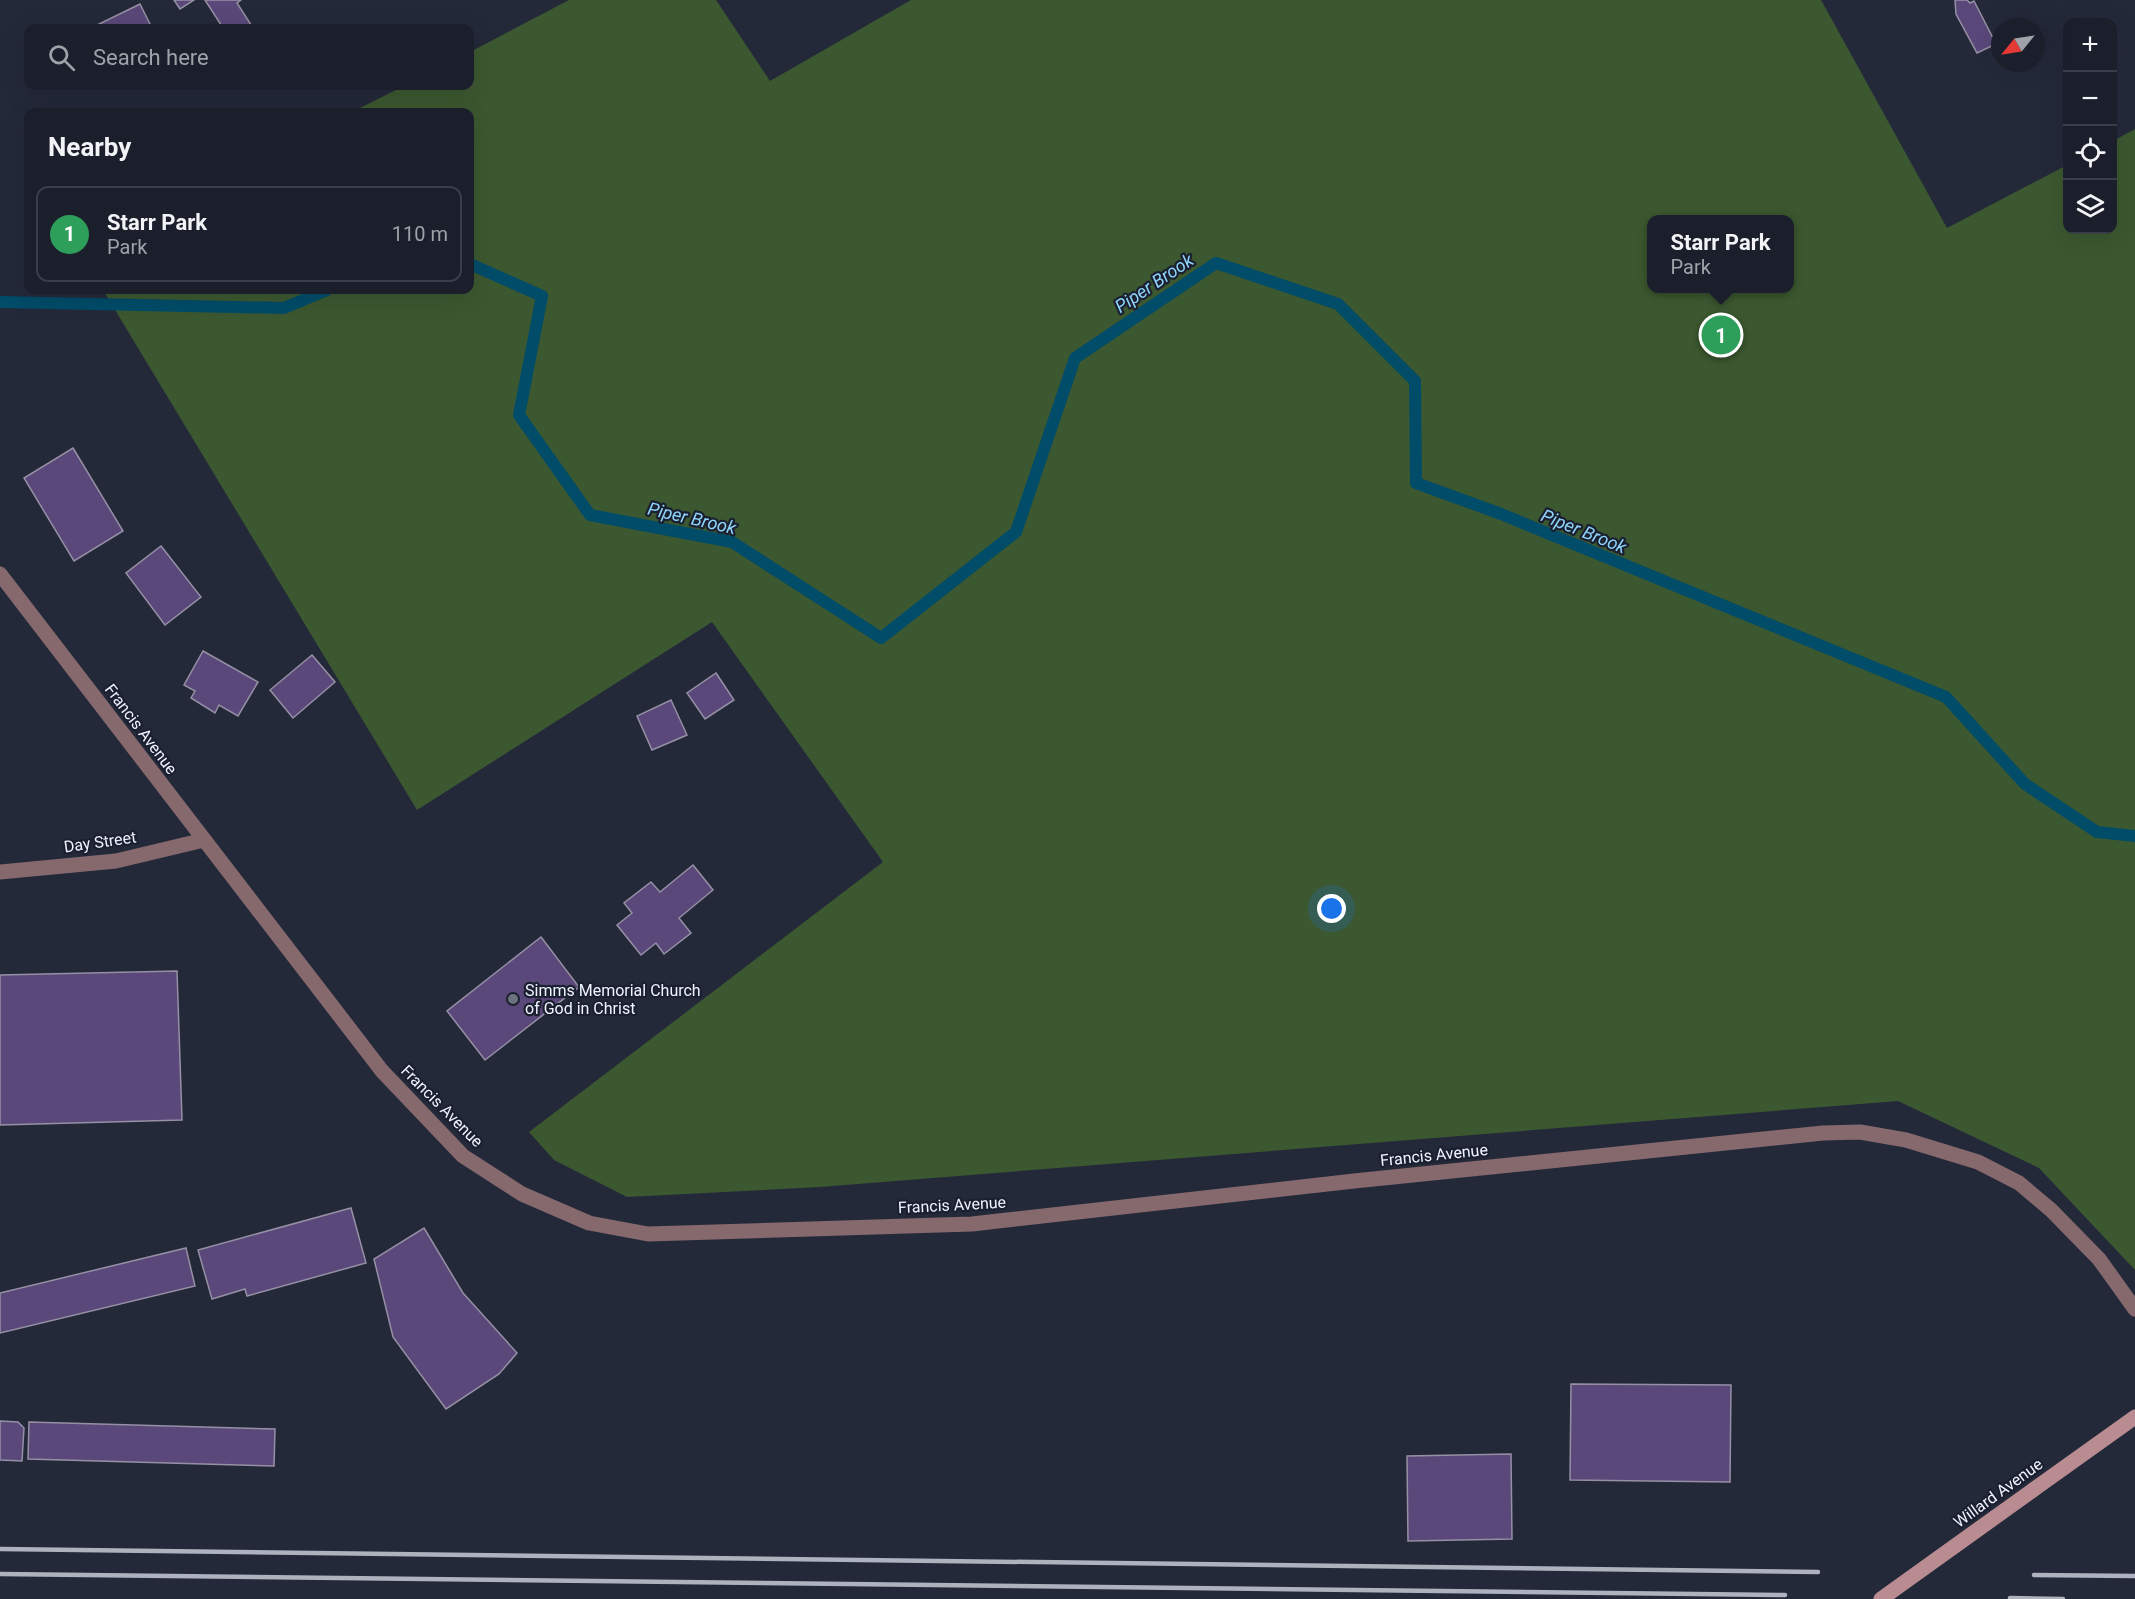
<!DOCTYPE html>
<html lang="en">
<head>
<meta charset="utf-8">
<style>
	body { margin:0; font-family:Roboto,sans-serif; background:#282c38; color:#f1f3f6 }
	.controls { position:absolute; right:18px; top:18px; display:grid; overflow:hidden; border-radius:12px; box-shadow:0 6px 24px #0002 }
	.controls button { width:54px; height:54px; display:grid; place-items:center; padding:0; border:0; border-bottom:2px solid #393d48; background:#1b1f2c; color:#f1f3f6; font:30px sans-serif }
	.compass { position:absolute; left:1991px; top:18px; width:54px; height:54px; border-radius:50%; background:#1b1f2c; box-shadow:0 6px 24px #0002; rotate:240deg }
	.you { position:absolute; left:1332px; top:909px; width:21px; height:21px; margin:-15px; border:4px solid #fff; border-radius:50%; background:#1a73e8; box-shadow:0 0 0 9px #1a73e833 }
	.badge { display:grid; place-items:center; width:39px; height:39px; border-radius:50%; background:#8bbbb9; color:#fff; font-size:20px; font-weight:700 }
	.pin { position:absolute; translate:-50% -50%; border:3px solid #fff; box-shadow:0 2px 6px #0006 }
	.popup { position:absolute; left:1647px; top:215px; width:147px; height:78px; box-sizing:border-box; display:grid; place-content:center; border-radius:12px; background:#1b1f2c; filter:drop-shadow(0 2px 4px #0005); font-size:20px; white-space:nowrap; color:#a0a2a9 }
	.popup b { font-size:22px; color:#f1f3f6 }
	.popup::after { content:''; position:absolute; left:50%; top:100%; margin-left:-12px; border:12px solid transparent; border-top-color:#1b1f2c }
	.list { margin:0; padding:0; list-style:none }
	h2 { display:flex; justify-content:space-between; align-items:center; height:78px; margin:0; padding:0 24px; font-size:26px }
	h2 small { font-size:20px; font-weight:400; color:#a0a2a9 }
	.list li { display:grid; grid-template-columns:39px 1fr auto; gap:18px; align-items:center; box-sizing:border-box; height:96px; margin:0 12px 12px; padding:0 12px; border:2px solid #393d48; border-radius:12px }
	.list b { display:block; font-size:22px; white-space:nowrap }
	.list p { margin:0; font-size:20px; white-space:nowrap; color:#a0a2a9 }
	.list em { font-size:20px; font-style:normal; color:#a0a2a9 }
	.icon { flex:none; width:33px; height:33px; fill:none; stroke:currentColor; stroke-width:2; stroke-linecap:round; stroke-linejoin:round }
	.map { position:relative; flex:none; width:2135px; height:1599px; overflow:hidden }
	.search { position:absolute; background:#1b1f2c; box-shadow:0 6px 24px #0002; left:24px; top:24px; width:450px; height:66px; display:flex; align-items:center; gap:15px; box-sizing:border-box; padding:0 21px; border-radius:12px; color:#a0a2a9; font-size:22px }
	.panel { position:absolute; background:#1b1f2c; box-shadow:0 6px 24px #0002; left:24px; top:108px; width:450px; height:186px; border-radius:12px }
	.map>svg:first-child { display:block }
</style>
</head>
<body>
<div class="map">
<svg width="2135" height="1599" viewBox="0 0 2135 1599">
	<rect width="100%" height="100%" fill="#24293a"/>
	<path fill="#3c5830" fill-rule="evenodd" d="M569,0H716L770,81L911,0H1821L1947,228L2067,165L2068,230H2112L2113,141L2135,129V1270L2039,1168L1898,1101L820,1187L627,1197L554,1160L529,1132L883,862L712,622L417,810L103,290H470V112H352L404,86H470V52ZM1652,220H1790V288H1652Z"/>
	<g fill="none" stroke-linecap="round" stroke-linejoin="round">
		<path stroke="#004c69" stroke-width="12" d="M470,264L542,296L519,415L590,515L732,542L881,638L1016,532L1075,358L1216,263L1338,304L1415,381L1416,483L1501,514L1946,697L2025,784L2097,832L2135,836
			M0,302L284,308L327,290"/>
	</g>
	<path fill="#594879" stroke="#9690a5" stroke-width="1.5" d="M174,0H194L180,9Z
		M205,0H241L237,3L253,28H223Z
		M1955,0H1967L1970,3L1974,1L1996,44L1977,53L1956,14Z
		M140,4L152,28H91Z
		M73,448L123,531L74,561L24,478Z
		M161,546L201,597L165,625L126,573Z
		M203,651L258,682L238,716L219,705L215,713L191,698L195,691L184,685Z
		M312,655L335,682L293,718L270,690Z
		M716,673L734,700L705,719L687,693Z
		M671,700L687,735L652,750L637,716Z
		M693,865L713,890L679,918L691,933L664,954L656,943L641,955L617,925L632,913L624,903L651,882L660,892Z
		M541,937L579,987L485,1060L447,1011Z
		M177,971L182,1120L0,1125V975Z
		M351,1208L366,1263L247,1296L245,1289L212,1299L198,1250Z
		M424,1228L463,1293L517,1353L499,1374L446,1409L393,1337L374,1259Z
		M186,1248L195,1286L0,1333V1293Z
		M1571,1384L1731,1385L1730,1482L1570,1480Z
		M0,1421L18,1422L24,1428L22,1461L0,1460Z
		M29,1422L275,1429L274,1466L28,1459Z
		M1511,1454L1512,1539L1408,1541L1407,1456Z"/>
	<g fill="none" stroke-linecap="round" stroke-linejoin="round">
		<path stroke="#85696d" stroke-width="15" d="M0,574L382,1071L463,1156L522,1194L589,1223L648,1234L972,1224L1354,1181L1823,1133L1860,1132L1906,1140L1978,1162L2019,1183L2051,1210L2099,1259L2135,1309
			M0,872L116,861L204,840"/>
		<path stroke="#b98c92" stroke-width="15" d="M2033,1490L2135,1417"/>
		<path stroke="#aeb2bf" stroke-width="4.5" d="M0,1549L1818,1572
			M0,1574L1785,1595
			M2034,1575L2135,1576
			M2010,1598L2063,1599"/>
		<path stroke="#b98c92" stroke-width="15" d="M1881,1599L2033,1490"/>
	</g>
	<circle fill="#6b7280" stroke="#1b2030" stroke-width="2" cx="513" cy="999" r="6"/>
	<g text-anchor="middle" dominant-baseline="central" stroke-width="4.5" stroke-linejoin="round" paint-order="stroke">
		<g font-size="16" fill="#f0f3ff" stroke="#1b2030">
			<text transform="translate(141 729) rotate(53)">Francis Avenue</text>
			<text transform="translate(100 842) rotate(-8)">Day Street</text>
			<text transform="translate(442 1106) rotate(45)">Francis Avenue</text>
			<text transform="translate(1434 1155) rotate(-6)">Francis Avenue</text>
			<text transform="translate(952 1205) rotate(-3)">Francis Avenue</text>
			<text transform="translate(1998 1493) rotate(-36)">Willard Avenue</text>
		</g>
		<g font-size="16" fill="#f0f3ff" stroke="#1b2030" text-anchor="start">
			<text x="525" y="990">Simms Memorial Church<tspan x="525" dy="18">of God in Christ</tspan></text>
		</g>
		<g font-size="18" font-style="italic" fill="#8ed4fa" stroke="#1b2030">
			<text transform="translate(1154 283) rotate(-34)">Piper Brook</text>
			<text transform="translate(692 518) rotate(13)">Piper Brook</text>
			<text transform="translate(1584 531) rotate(22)">Piper Brook</text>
		</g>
	</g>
</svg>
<div class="controls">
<button>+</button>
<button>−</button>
<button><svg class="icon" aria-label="locate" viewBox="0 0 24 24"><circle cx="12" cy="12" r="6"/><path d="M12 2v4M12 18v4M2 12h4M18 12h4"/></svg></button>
<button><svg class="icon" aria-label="layers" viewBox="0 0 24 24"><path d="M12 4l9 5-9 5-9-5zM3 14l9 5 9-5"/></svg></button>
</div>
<svg class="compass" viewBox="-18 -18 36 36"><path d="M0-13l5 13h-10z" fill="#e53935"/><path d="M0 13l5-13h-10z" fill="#a0a2a9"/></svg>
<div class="you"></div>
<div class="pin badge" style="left:1721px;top:335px;background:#2e9e5b">1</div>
<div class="popup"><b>Starr Park</b>Park</div>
<div class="search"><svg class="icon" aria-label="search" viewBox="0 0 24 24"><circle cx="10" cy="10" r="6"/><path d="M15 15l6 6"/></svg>Search here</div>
<section class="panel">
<h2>Nearby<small></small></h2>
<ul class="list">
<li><span class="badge" style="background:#2e9e5b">1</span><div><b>Starr Park</b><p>Park</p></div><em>110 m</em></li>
</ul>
</section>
</div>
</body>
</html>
